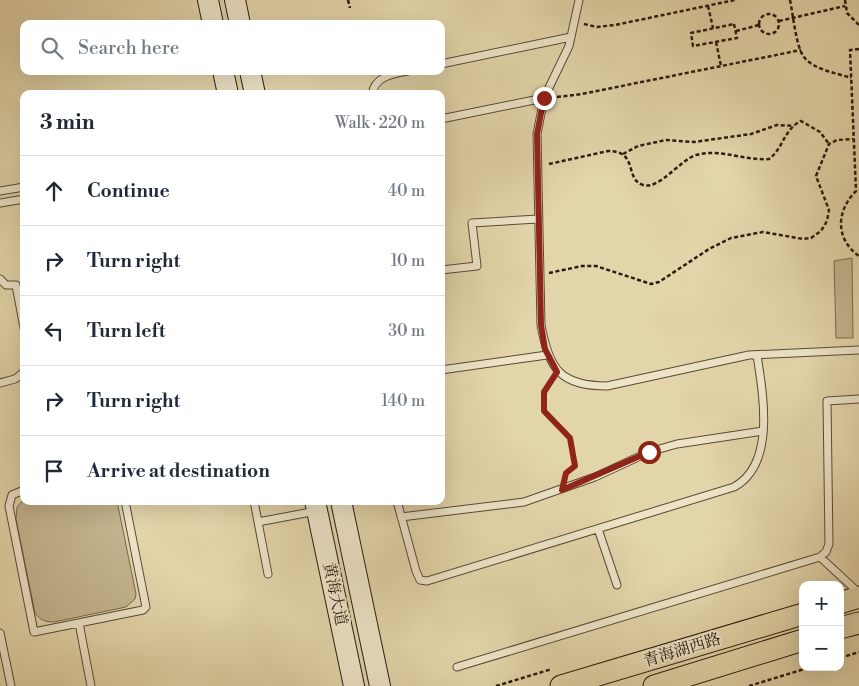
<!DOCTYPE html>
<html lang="en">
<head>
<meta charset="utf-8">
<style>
	body { margin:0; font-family:"Libre Bodoni","Noto Serif SC",serif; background:#f2f2f3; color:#1f2937 }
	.controls { position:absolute; right:15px; bottom:15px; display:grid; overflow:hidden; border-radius:10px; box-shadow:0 5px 20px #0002 }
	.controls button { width:45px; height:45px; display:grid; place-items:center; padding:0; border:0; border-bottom:1px solid #e0e1e3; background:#fff; color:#1f2937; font:25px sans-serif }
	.stop { position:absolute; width:15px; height:15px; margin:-11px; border:4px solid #8f2418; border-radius:50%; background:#fff }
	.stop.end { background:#8f2418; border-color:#fff; box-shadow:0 1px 5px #0008 }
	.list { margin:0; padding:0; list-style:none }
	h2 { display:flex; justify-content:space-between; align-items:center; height:65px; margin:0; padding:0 20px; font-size:21px }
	h2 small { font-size:16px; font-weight:400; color:#747a83 }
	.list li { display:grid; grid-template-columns:32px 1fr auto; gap:15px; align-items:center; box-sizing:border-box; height:70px; padding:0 20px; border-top:1px solid #e0e1e3 }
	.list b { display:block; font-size:19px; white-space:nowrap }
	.list em { font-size:16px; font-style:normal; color:#747a83 }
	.icon { flex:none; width:28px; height:28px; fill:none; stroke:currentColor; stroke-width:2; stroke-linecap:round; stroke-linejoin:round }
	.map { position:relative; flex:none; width:859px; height:686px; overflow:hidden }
	.search { position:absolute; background:#fff; box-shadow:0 5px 20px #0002; left:20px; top:20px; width:425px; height:55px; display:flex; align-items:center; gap:12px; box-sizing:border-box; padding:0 18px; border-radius:10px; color:#747a83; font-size:19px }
	.panel { position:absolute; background:#fff; box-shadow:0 5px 20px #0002; left:20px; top:90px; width:425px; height:415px; border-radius:10px }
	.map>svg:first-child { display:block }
</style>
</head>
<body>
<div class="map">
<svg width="859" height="686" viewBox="0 0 859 686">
	<rect width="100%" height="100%" fill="#e3d5aa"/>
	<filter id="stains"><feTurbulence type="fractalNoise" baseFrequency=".004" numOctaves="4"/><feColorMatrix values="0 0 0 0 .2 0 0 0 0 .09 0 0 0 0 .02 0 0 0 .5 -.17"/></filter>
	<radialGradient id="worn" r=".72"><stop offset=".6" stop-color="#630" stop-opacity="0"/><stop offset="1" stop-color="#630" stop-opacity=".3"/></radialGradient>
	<path fill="#c4b590" stroke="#786850" d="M852,258L853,338H836L834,261Z
		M24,499V501H117L136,594L135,599L126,607L54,622C45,622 40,620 35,613L16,519L17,507Z"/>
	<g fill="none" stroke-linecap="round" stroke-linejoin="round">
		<defs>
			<path id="lane" d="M579,0L569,46L544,98L537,134L541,325C549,369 560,386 607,386L749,355L859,350
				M441,64L571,37
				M372,94C375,76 393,74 408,71
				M441,119L544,98
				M0,191L24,187
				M0,203L24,199
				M441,270L477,266L472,223L538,219
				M0,279L6,285H16L24,328
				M441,370L547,355
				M0,383L15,379L24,372
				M24,490L12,495L9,506L34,632L143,610L146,607L125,501
				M254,501L268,574
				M397,501L416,571L420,580L427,581L734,487C776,464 763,395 757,355
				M401,517L524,502L595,477L649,452L677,444L763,431
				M258,522L316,511
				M598,529L617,585
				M820,557L859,593
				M79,623L91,686
				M0,633L11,686
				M457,667L820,557L826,552L829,544L827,401L859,399"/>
			<path id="secondary" d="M208,0L213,24
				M235,0L240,24
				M223,71L228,94
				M250,71L255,94
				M315,501L354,686
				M341,501L380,686"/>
			<path id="primary" d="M840,603L859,597
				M840,628L859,623
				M561,686L803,614
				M654,686L803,640"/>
		</defs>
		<use href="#lane" stroke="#5a4936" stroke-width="9"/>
		<use href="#secondary" stroke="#2c1a0f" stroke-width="22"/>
		<use href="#primary" stroke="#2c1a0f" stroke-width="23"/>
		<path stroke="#2c1a0f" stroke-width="2.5" stroke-dasharray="4 2.5" stroke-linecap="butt" d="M348,0L350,8
			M790,0C793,14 796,47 804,57C814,70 837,73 851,78
			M845,0L847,13L859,25
			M708,6L713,28
			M759 24a10 10 0 1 1 20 0a10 10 0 1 1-20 0Z
			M779,21L845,6
			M584,24L597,27L615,25L735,0
			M734,24L737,38L693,46L691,33Z
			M736,31L759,25
			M716,42L721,66
			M859,49L850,50L856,191C836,211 835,239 859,256
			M557,97L582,94L801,50
			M623,154L638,146L666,140L694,142L751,134L777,125L794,126
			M549,164L608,151C639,151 624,179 643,185C659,190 680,160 696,155C720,148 744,161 769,159C783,149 784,129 801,121L820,132L829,144
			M549,273L582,266H596L651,284L659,282L709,249L731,238L763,232L803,239L811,238L821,231L827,221L829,210L816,176L829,144L837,140L853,139
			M552,380L544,392V411L570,438L575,465L565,476
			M840,658L859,652
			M496,686L552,669
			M749,686L811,667"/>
		<use href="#lane" stroke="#ede4c8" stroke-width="7"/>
		<use href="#secondary" stroke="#ede4c8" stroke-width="20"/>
		<use href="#primary" stroke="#e3d5aa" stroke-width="21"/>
	</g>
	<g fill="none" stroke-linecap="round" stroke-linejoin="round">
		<path stroke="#8f2418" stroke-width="6" d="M544,98L537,134L541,325L545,349L557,372L544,392V411L570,438L575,466L566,473L562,490L649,452"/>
	</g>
	<g text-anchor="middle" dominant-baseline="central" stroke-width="4" stroke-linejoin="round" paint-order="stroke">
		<g font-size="16" fill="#2c1a0f" stroke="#ede4c8">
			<text transform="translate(335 594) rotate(78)">黄海大道</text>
			<text transform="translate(682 650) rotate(-17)">青海湖西路</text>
		</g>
	</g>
	<rect width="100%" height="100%" filter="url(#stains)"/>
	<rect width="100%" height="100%" fill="url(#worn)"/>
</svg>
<div class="controls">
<button>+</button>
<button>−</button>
</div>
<div class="stop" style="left:649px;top:452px"></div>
<div class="stop end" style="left:544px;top:98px"></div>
<div class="search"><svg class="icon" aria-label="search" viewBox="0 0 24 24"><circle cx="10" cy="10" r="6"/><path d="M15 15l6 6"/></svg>Search here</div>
<section class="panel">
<h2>3 min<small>Walk · 220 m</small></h2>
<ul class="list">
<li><svg class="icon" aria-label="ahead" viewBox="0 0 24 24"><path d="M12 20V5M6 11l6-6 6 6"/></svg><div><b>Continue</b></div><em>40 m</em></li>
<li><svg class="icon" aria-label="right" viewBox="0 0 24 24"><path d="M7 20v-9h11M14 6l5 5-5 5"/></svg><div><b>Turn right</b></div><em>10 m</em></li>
<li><svg class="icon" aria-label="left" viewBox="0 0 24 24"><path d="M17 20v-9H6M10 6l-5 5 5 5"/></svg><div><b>Turn left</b></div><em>30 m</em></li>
<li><svg class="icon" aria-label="right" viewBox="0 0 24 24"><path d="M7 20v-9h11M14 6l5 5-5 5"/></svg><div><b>Turn right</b></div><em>140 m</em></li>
<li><svg class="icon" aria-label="arrive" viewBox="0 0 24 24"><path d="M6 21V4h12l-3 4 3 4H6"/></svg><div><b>Arrive at destination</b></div></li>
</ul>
</section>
</div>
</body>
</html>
